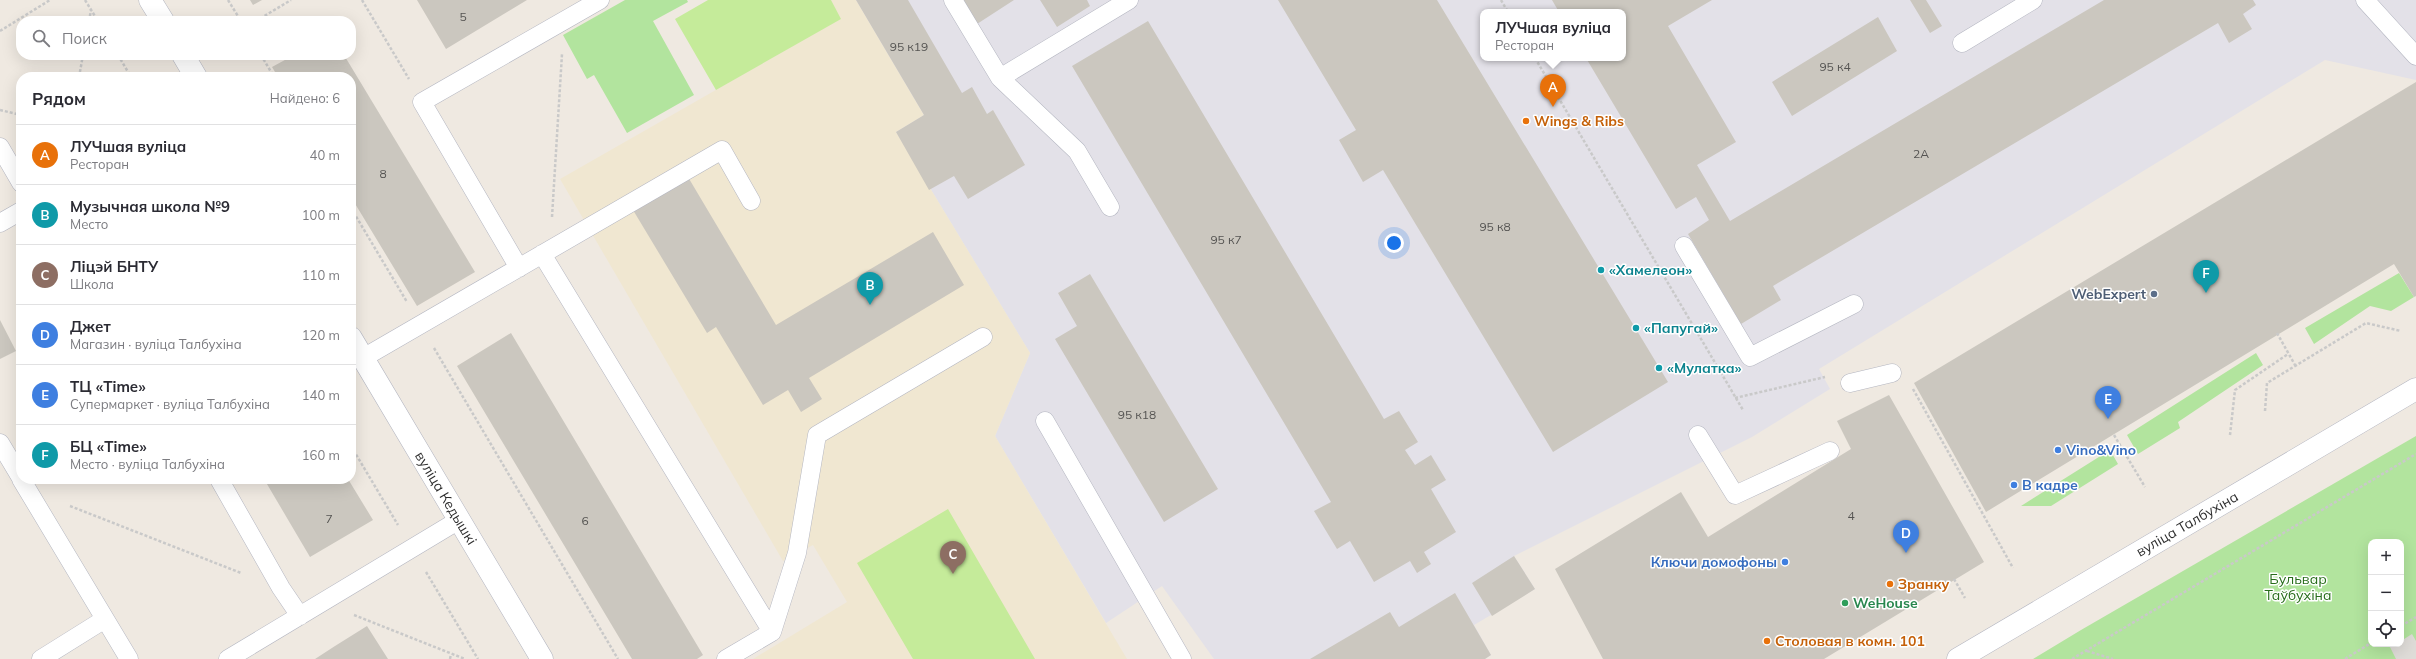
<!DOCTYPE html>
<html lang="ru">
<head>
<meta charset="utf-8">
<style>
	body { margin:0; font-family:Mulish,sans-serif; background:#f2f2f3; color:#2b2b33 }
	.controls { position:absolute; right:12px; bottom:12px; display:grid; overflow:hidden; border-radius:8px; box-shadow:0 4px 16px #0002 }
	.controls button { width:36px; height:36px; display:grid; place-items:center; padding:0; border:0; border-bottom:1px solid #e1e1e2; background:#fff; color:#2b2b33; font:20px sans-serif }
	.you { position:absolute; left:1394px; top:243px; width:14px; height:14px; margin:-10px; border:3px solid #fff; border-radius:50%; background:#1a73e8; box-shadow:0 0 0 6px #1a73e833 }
	.badge { display:grid; place-items:center; width:26px; height:26px; border-radius:50%; background:#425cfa; color:#fff; font-size:13px; font-weight:700 }
	.pin { position:absolute; translate:-50% -33px; filter:drop-shadow(0 1px 2px #0008) }
	.pin::after { content:''; position:absolute; top:21px; width:14px; height:12px; background:inherit; clip-path:polygon(0 0,100% 0,50% 100%) }
	.popup { position:absolute; left:1480px; top:9px; width:146px; height:52px; box-sizing:border-box; display:grid; place-content:center; border-radius:8px; background:#fff; filter:drop-shadow(0 1px 3px #0005); font-size:13px; white-space:nowrap; color:#7c7c81 }
	.popup b { font-size:15px; color:#2b2b33 }
	.popup::after { content:''; position:absolute; left:50%; top:100%; margin-left:-8px; border:8px solid transparent; border-top-color:#fff }
	.list { margin:0; padding:0; list-style:none }
	h2 { display:flex; justify-content:space-between; align-items:center; height:52px; margin:0; padding:0 16px; font-size:17px }
	h2 small { font-size:13px; font-weight:400; color:#7c7c81 }
	.list li { display:grid; grid-template-columns:26px 1fr auto; gap:12px; align-items:center; box-sizing:border-box; height:60px; padding:0 16px; border-top:1px solid #e1e1e2 }
	.list b { display:block; font-size:15px; white-space:nowrap }
	.list p { margin:0; font-size:13px; white-space:nowrap; color:#7c7c81 }
	.list em { font-size:13px; font-style:normal; color:#7c7c81 }
	.icon { flex:none; width:22px; height:22px; fill:none; stroke:currentColor; stroke-width:2; stroke-linecap:round; stroke-linejoin:round }
	.map { position:relative; flex:none; width:2416px; height:659px; overflow:hidden }
	.search { position:absolute; background:#fff; box-shadow:0 4px 16px #0002; left:16px; top:16px; width:340px; height:44px; display:flex; align-items:center; gap:10px; box-sizing:border-box; padding:0 14px; border-radius:16px; color:#7c7c81; font-size:15px }
	.panel { position:absolute; background:#fff; box-shadow:0 4px 16px #0002; left:16px; top:72px; width:340px; height:412px; border-radius:16px }
	.map>svg:first-child { display:block }
</style>
</head>
<body>
<div class="map">
<svg width="2416" height="659" viewBox="0 0 2416 659">
	<rect width="100%" height="100%" fill="#efe9e1"/>
	<path fill="#e3e1e8" fill-rule="evenodd" d="M856,0H2416V80L2325,60L1819,369L1830,389L1752,437L1514,556L1535,589L1474,625L1491,655L1485,659H1214L1162,586L1106,623L995,436L1030,353L896,132L923,116ZM1483,12H1623V58H1483Z"/>
	<path fill="#f0e7d1" d="M831,0H856L924,115L896,132L1030,353L995,436L1127,659H753L847,602L813,545L783,561L560,179L840,19Z"/>
	<path fill="#b2e49e" fill-rule="evenodd" d="M625,0H687L688,2L653,21L694,95L627,133L594,75L587,79L563,35Z
		M2399,273L2414,297L2391,311L2370,306L2314,344L2305,328Z
		M2256,353L2263,365L2178,422L2180,428L2138,454L2127,435Z
		M2416,436V659H2033L2081,630ZM2371,542H2401V644H2371Z
		M2110,450L2118,464L2051,506H2021Z"/>
	<path fill="#c5eb9a" d="M708,0H831L841,19L716,90L675,19Z
		M948,509L1035,659H913L857,563Z"/>
	<path fill="#dfdcd8" d="M2412,634L2416,641V659H2396L2390,647L2401,644V641Z"/>
	<path fill="#cbc7bf" d="M250,0H262L253,5Z
		M417,0H527L446,49Z
		M856,0H908L962,93L972,87L987,114L993,110L1025,165L968,199L954,176L929,190L896,132L924,115Z
		M962,0H1014L977,24Z
		M1040,0H1087L1090,6L1057,27Z
		M1278,0H1437L1668,382L1553,452L1383,170L1363,182L1339,140L1356,130Z
		M1552,0H1712L1668,26L1736,142L1697,165L1730,221L2104,0H2253L2256,5L2243,14L2252,29L2229,43L2218,23L1773,286L1781,300L1741,324L1688,234L1709,220L1696,197L1676,209L1586,58H1623V12H1559Z
		M1910,0H1926L1942,26L1930,33Z
		M1878,17L1897,51L1792,116L1772,82Z
		M1148,21L1384,419L1399,411L1418,442L1405,450L1415,465L1431,455L1446,480L1431,489L1456,532L1424,552L1431,564L1417,573L1410,561L1374,582L1350,541L1337,549L1314,511L1331,502L1072,66Z
		M294,55H344L475,272L417,306L351,197V77H278L272,67Z
		M2416,82V296L2414,297L2394,264L1986,512L1914,383Z
		M688,177L776,325L933,232L964,285L809,378L822,399L801,412L788,390L763,405L716,327L707,333L633,210Z
		M1090,274L1218,489L1164,522L1055,339L1077,326L1058,293Z
		M0,320L16,351L0,359Z
		M511,333L703,655L697,659H632L457,366Z
		M1889,395L1984,562L1824,659H1603L1555,569L1681,492L1708,537L1851,449L1837,421Z
		M264,479H348L373,520L310,557Z
		M1514,556L1535,589L1492,616L1472,583Z
		M1455,593L1491,655L1485,659H1310L1390,612L1399,627Z
		M367,626L388,659H315L335,646Z"/>
	<g fill="none" stroke-linecap="round" stroke-linejoin="round">
		<defs>
			<path id="service" d="M953,0L1000,78L1129,0
				M2365,0L2416,56
				M1962,43L2033,0
				M1000,78L1077,151L1110,207
				M0,147L21,183
				M0,223L21,211
				M1684,246L1750,357L1854,304
				M542,254L772,632L726,659
				M519,268L422,102L600,0
				M363,358L722,150L751,201
				M1850,383L1892,373
				M1045,421L1182,659
				M1698,435L1735,495L1830,451
				M0,443L21,478
				M21,479L129,659
				M219,479L281,588L300,616
				M772,632L797,553L817,435L983,337
				M41,659L105,619
				M228,659L459,520"/>
			<path id="tertiary" d="M150,0L163,21
				M183,55L196,77
				M351,338L542,659"/>
			<path id="secondary" d="M1958,659L2416,389"/>
		</defs>
		<use href="#service" stroke="#b4b6c1" stroke-width="19"/>
		<use href="#tertiary" stroke="#b4b6c1" stroke-width="23"/>
		<use href="#secondary" stroke="#b4b6c1" stroke-width="23"/>
		<path stroke="#c9c9c9" stroke-width="2.5" stroke-dasharray="3 2" stroke-linecap="butt" d="M85,0L98,21
			M228,0L241,21
			M362,0L409,79
			M1501,0L1508,12
			M89,21L91,10
			M256,21L291,0
			M0,31L50,0
			M118,55L131,77
			M261,55L274,77
			M1535,58L1743,410
			M79,77L83,55
			M0,110L21,115
			M351,208L407,302
			M552,217L562,54
			M2277,333L2295,365
			M434,348L618,659
			M1913,389L2013,568
			M1735,398L1825,377
			M2265,411L2267,383L2366,323L2401,331
			M2114,435L2145,487
			M2230,435L2235,390L2288,354
			M351,446L398,525
			M70,506L241,573
			M426,572L478,659
			M1954,579L1965,598
			M354,615L465,659
			M2401,626L2416,617
			M2087,651L2113,659
			M450,659L451,654
			M2072,659L2416,454
			M2345,659L2371,643"/>
		<use href="#service" stroke="#fff" stroke-width="18"/>
		<use href="#tertiary" stroke="#fff" stroke-width="22"/>
		<use href="#secondary" stroke="#fff" stroke-width="22"/>
	</g>
	<g fill="#e8710a" stroke="#fff" stroke-width="1.5">
		<circle cx="1526" cy="121" r="4"/>
		<circle cx="1890" cy="584" r="4"/>
		<circle cx="1767" cy="641" r="4"/>
	</g>
	<g fill="#0f9aa8" stroke="#fff" stroke-width="1.5">
		<circle cx="1601" cy="270" r="4"/>
		<circle cx="1636" cy="328" r="4"/>
		<circle cx="1659" cy="368" r="4"/>
	</g>
	<circle fill="#5c6f8a" stroke="#fff" stroke-width="1.5" cx="2154" cy="294" r="4"/>
	<g fill="#3f7fe0" stroke="#fff" stroke-width="1.5">
		<circle cx="2058" cy="450" r="4"/>
		<circle cx="2014" cy="485" r="4"/>
		<circle cx="1785" cy="562" r="4"/>
	</g>
	<circle fill="#2e9e5b" stroke="#fff" stroke-width="1.5" cx="1845" cy="603" r="4"/>
	<g text-anchor="middle" dominant-baseline="central" stroke-width="3" stroke-linejoin="round" paint-order="stroke">
		<g font-size="12" fill="#555452">
			<text x="463" y="16">5</text>
			<text x="909" y="46">95 к19</text>
			<text x="1835" y="66">95 к4</text>
			<text x="1921" y="153">2А</text>
			<text x="383" y="173">8</text>
			<text x="1495" y="226">95 к8</text>
			<text x="1226" y="239">95 к7</text>
			<text x="1137" y="414">95 к18</text>
			<text x="1851" y="515">4</text>
			<text x="329" y="518">7</text>
			<text x="585" y="520">6</text>
		</g>
		<g font-size="14" font-weight="bold" fill="#c56008" stroke="#fff" text-anchor="start">
			<text x="1534" y="121">Wings &amp; Ribs</text>
			<text x="1898" y="584">Зранку</text>
			<text x="1775" y="641">Столовая в комн. 101</text>
		</g>
		<g font-size="14" font-weight="bold" fill="#0d838f" stroke="#fff" text-anchor="start">
			<text x="1609" y="270">«Хамелеон»</text>
			<text x="1644" y="328">«Папугай»</text>
			<text x="1667" y="368">«Мулатка»</text>
		</g>
		<g font-size="14" font-weight="bold" fill="#4e5e75" stroke="#fff" text-anchor="end">
			<text x="2146" y="294">WebExpert</text>
		</g>
		<g font-size="14" font-weight="bold" fill="#366cbe" stroke="#fff" text-anchor="start">
			<text x="2066" y="450">Vino&amp;Vino</text>
			<text x="2022" y="485">В кадре</text>
			<text x="1777" y="562" text-anchor="end">Ключи домофоны</text>
		</g>
		<g font-size="14" fill="#2e2e2e" stroke="#fff">
			<text transform="translate(446 498) rotate(59)">вуліца Кедышкі</text>
			<text transform="translate(2187 524) rotate(-30)">вуліца Талбухіна</text>
		</g>
		<g font-size="14" fill="#286d1b" stroke="#fff">
			<text x="2298" y="579">Бульвар<tspan x="2298" dy="16">Таўбухіна</tspan></text>
		</g>
		<g font-size="14" font-weight="bold" fill="#27864d" stroke="#fff" text-anchor="start">
			<text x="1853" y="603">WeHouse</text>
		</g>
	</g>
</svg>
<div class="controls">
<button>+</button>
<button>−</button>
<button><svg class="icon" aria-label="locate" viewBox="0 0 24 24"><circle cx="12" cy="12" r="6"/><path d="M12 2v4M12 18v4M2 12h4M18 12h4"/></svg></button>
</div>
<div class="you"></div>
<div class="pin badge" style="left:1553px;top:107px;background:#e8710a">A</div>
<div class="popup"><b>ЛУЧшая вуліца</b>Ресторан</div>
<div class="pin badge" style="left:870px;top:305px;background:#0f9aa8">B</div>
<div class="pin badge" style="left:953px;top:574px;background:#8d6e63">C</div>
<div class="pin badge" style="left:1906px;top:553px;background:#3f7fe0">D</div>
<div class="pin badge" style="left:2108px;top:419px;background:#3f7fe0">E</div>
<div class="pin badge" style="left:2206px;top:293px;background:#0f9aa8">F</div>
<div class="search"><svg class="icon" aria-label="search" viewBox="0 0 24 24"><circle cx="10" cy="10" r="6"/><path d="M15 15l6 6"/></svg>Поиск</div>
<section class="panel">
<h2>Рядом<small>Найдено: 6</small></h2>
<ul class="list">
<li><span class="badge" style="background:#e8710a">A</span><div><b>ЛУЧшая вуліца</b><p>Ресторан</p></div><em>40 m</em></li>
<li><span class="badge" style="background:#0f9aa8">B</span><div><b>Музычная школа №9</b><p>Место</p></div><em>100 m</em></li>
<li><span class="badge" style="background:#8d6e63">C</span><div><b>Ліцэй БНТУ</b><p>Школа</p></div><em>110 m</em></li>
<li><span class="badge" style="background:#3f7fe0">D</span><div><b>Джет</b><p>Магазин · вуліца Талбухіна</p></div><em>120 m</em></li>
<li><span class="badge" style="background:#3f7fe0">E</span><div><b>ТЦ «Time»</b><p>Супермаркет · вуліца Талбухіна</p></div><em>140 m</em></li>
<li><span class="badge" style="background:#0f9aa8">F</span><div><b>БЦ «Time»</b><p>Место · вуліца Талбухіна</p></div><em>160 m</em></li>
</ul>
</section>
</div>
</body>
</html>
